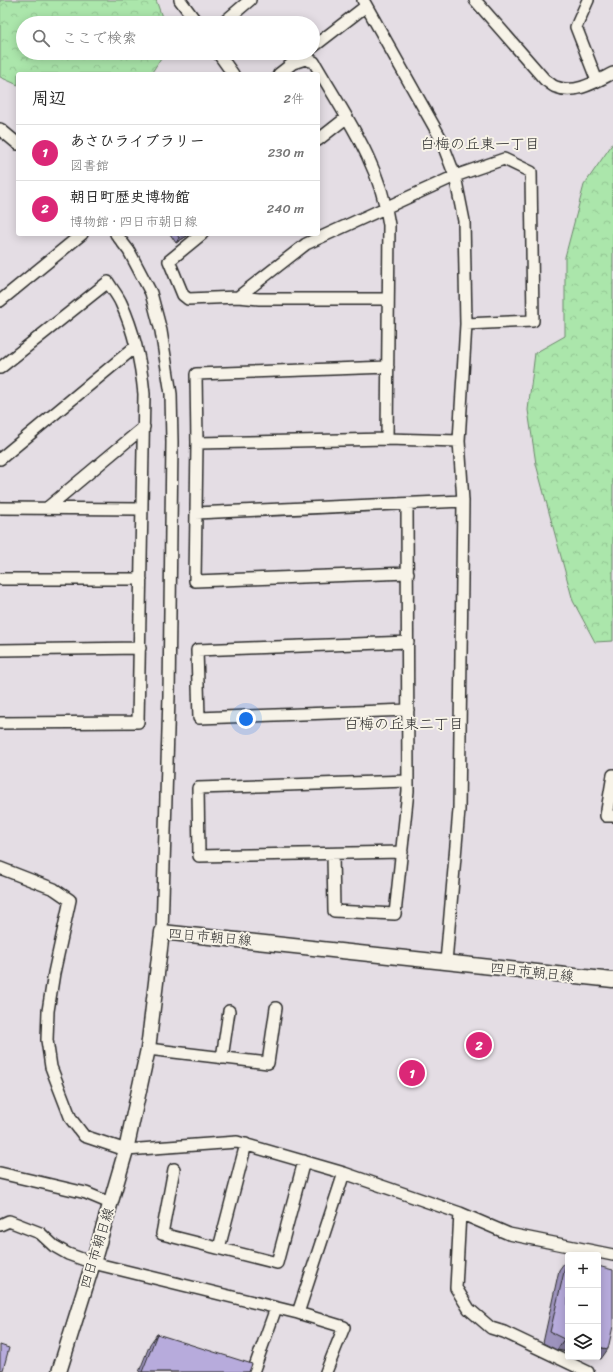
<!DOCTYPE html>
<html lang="ja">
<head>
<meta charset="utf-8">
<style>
	body { margin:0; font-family:Sriracha,"Klee One",sans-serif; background:#f2f2f2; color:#222 }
	.controls { position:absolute; right:12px; bottom:12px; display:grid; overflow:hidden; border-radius:4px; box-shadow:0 2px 10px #0003 }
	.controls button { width:36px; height:36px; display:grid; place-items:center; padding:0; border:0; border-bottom:1px solid #e0e0e0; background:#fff; color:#222; font:20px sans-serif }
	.you { position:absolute; left:246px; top:719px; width:14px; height:14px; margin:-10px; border:3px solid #fff; border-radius:50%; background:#1a73e8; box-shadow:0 0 0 6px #1a73e833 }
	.badge { display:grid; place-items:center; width:26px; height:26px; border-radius:50%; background:#db2777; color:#fff; font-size:13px; font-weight:700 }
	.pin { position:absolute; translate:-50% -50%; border:2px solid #fff; box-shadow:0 1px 4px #0006 }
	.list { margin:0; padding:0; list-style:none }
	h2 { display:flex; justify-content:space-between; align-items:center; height:52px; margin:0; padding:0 16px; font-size:17px }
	h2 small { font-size:13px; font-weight:400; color:#767676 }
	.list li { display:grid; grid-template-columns:26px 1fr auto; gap:12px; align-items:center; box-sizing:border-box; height:56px; padding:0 16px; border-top:1px solid #e0e0e0 }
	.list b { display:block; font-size:15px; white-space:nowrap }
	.list p { margin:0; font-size:13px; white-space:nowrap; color:#767676 }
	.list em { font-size:13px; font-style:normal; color:#767676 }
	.icon { flex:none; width:22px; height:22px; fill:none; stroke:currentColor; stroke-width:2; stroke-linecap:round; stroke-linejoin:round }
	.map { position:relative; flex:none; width:613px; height:1372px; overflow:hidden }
	.search { position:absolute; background:#fff; box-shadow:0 2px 10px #0003; left:16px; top:16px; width:304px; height:44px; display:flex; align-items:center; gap:10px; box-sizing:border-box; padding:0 14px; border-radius:22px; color:#767676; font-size:15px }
	.panel { position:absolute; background:#fff; box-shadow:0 2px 10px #0003; left:16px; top:72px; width:304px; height:164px; border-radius:4px }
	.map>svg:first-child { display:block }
</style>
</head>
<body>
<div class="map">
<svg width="613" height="1372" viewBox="0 0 613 1372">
	<defs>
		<pattern id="forest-crowns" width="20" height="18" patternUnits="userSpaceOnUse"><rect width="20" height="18" fill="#abe6ab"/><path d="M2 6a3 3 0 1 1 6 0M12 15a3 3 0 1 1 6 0" fill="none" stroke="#93c593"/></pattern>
	</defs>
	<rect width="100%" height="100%" fill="#e4dde4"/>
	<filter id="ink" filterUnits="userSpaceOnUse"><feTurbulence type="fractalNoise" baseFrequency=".025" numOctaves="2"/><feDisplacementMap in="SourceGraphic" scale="8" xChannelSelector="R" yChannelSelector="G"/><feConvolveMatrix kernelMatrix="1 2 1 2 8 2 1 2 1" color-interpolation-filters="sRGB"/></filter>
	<g filter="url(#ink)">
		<path fill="url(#forest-crowns)" stroke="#6b886b" d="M0,0H156L164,23H23V53H164L151,74H18V85L0,77Z
			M613,143V641L595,642L573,601L536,464L528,410L535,353L565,336V257L584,185Z"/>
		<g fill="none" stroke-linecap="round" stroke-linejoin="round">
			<defs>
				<path id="minor" d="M180,0L197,23
					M363,0L440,137L455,176L464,221L466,324L459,441L463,501L459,810L446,962
					M475,0L545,80C549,82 552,86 556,87C575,95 597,81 613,73
					M588,0L576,27L597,81
					M223,23L250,0
					M313,47L366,6
					M218,53L233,74
					M305,59L314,62C344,114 381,165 389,225L387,439
					M279,74L293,63L305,59L309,53
					M0,129L18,144
					M318,140L346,118
					M116,234L129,251L151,293L161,331L171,394L172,442L169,696L162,932
					M202,234L169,261L183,295L188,299L238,297L259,299H388
					M238,297L306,244L455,176L504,159L531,172L533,321L466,324
					M0,301L82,234
					M388,367L196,374L197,443L195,581L408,573
					M0,368L108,282C112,289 118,296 121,303C134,331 141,363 144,394L138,722L0,723
					M197,443L387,439L459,441
					M0,459L135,347
					M0,508L142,509
					M47,508L144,427
					M196,513L463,501
					M0,579H141
					M408,642L197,650L199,718L408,710
					M0,650L140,648
					M613,775L606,816H613
					M402,852L199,856L198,788L408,781
					M333,854L334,911L395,914L408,791L407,504
					M0,868L54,889L70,900L54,973L48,1011L47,1040L51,1067L71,1119L84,1136L126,1150L237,1142L344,1173L460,1213L509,1234L613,1255
					M148,1049L268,1063L276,1008
					M222,1058L229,1011
					M174,1169L162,1234L277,1263L304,1161
					M0,1173L86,1193L110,1203
					M460,1213L456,1288L469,1309L491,1328L504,1332L588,1372
					M0,1225L9,1221L40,1233L54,1246L68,1254L93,1263L298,1313L344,1327L326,1372
					M219,1248L246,1144
					M298,1313L344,1173
					M253,1372L276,1308"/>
				<path id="major" d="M59,1372L93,1263L126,1150L148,1049L162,932L613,980"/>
			</defs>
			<use href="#minor" stroke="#2b2b2b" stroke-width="14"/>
			<use href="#major" stroke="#2b2b2b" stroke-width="17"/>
			<use href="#minor" stroke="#f7f3e8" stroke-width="11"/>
			<use href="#major" stroke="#f7f3e8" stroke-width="14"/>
		</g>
		<path fill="#9d93bd" stroke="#2b2b2b" d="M170,234H190L176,243Z
			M567,1259L568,1260V1352L557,1350L543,1343L559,1270Z
			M157,1334L249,1372H139L150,1344Z"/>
		<path fill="#80789a" stroke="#2b2b2b" d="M185,234H190L176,243L179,238Z
			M564,1339L568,1340V1352L557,1350Z
			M598,1347L608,1349L601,1359L591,1357H598Z"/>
		<path fill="#b7abdc" stroke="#2b2b2b" d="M177,234H185L179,238Z
			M567,1259L568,1260V1340L564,1339L550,1332Z
			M598,1266L613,1270V1326L608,1349L598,1347Z
			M157,1334L252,1364L249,1372H142Z
			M0,1345L9,1348L3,1370L0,1369Z"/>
	</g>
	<g text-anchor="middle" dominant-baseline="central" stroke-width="4" stroke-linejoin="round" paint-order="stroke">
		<g font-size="14" fill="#2b2b2b" stroke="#f7f3e8">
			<text transform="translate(210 937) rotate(5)">四日市朝日線</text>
			<text transform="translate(532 972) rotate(6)">四日市朝日線</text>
			<text transform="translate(97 1248) rotate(-73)">四日市朝日線</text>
		</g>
		<g font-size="15" fill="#2b2b2b" stroke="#f7f3e8">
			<text x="480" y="144">白梅の丘東一丁目</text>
			<text x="404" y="724">白梅の丘東二丁目</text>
		</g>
	</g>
</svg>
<div class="controls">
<button>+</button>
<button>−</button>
<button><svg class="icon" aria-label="layers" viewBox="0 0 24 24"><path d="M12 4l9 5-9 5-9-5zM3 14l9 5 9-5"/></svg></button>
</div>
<div class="you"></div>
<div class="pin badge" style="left:412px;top:1073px">1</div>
<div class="pin badge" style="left:479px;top:1045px">2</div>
<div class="search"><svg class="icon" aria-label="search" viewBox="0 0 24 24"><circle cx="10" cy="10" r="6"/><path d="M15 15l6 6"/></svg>ここで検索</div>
<section class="panel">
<h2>周辺<small>2件</small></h2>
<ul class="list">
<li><span class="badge">1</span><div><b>あさひライブラリー</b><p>図書館</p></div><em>230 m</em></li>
<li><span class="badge">2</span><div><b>朝日町歴史博物館</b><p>博物館 · 四日市朝日線</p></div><em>240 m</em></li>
</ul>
</section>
</div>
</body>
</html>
